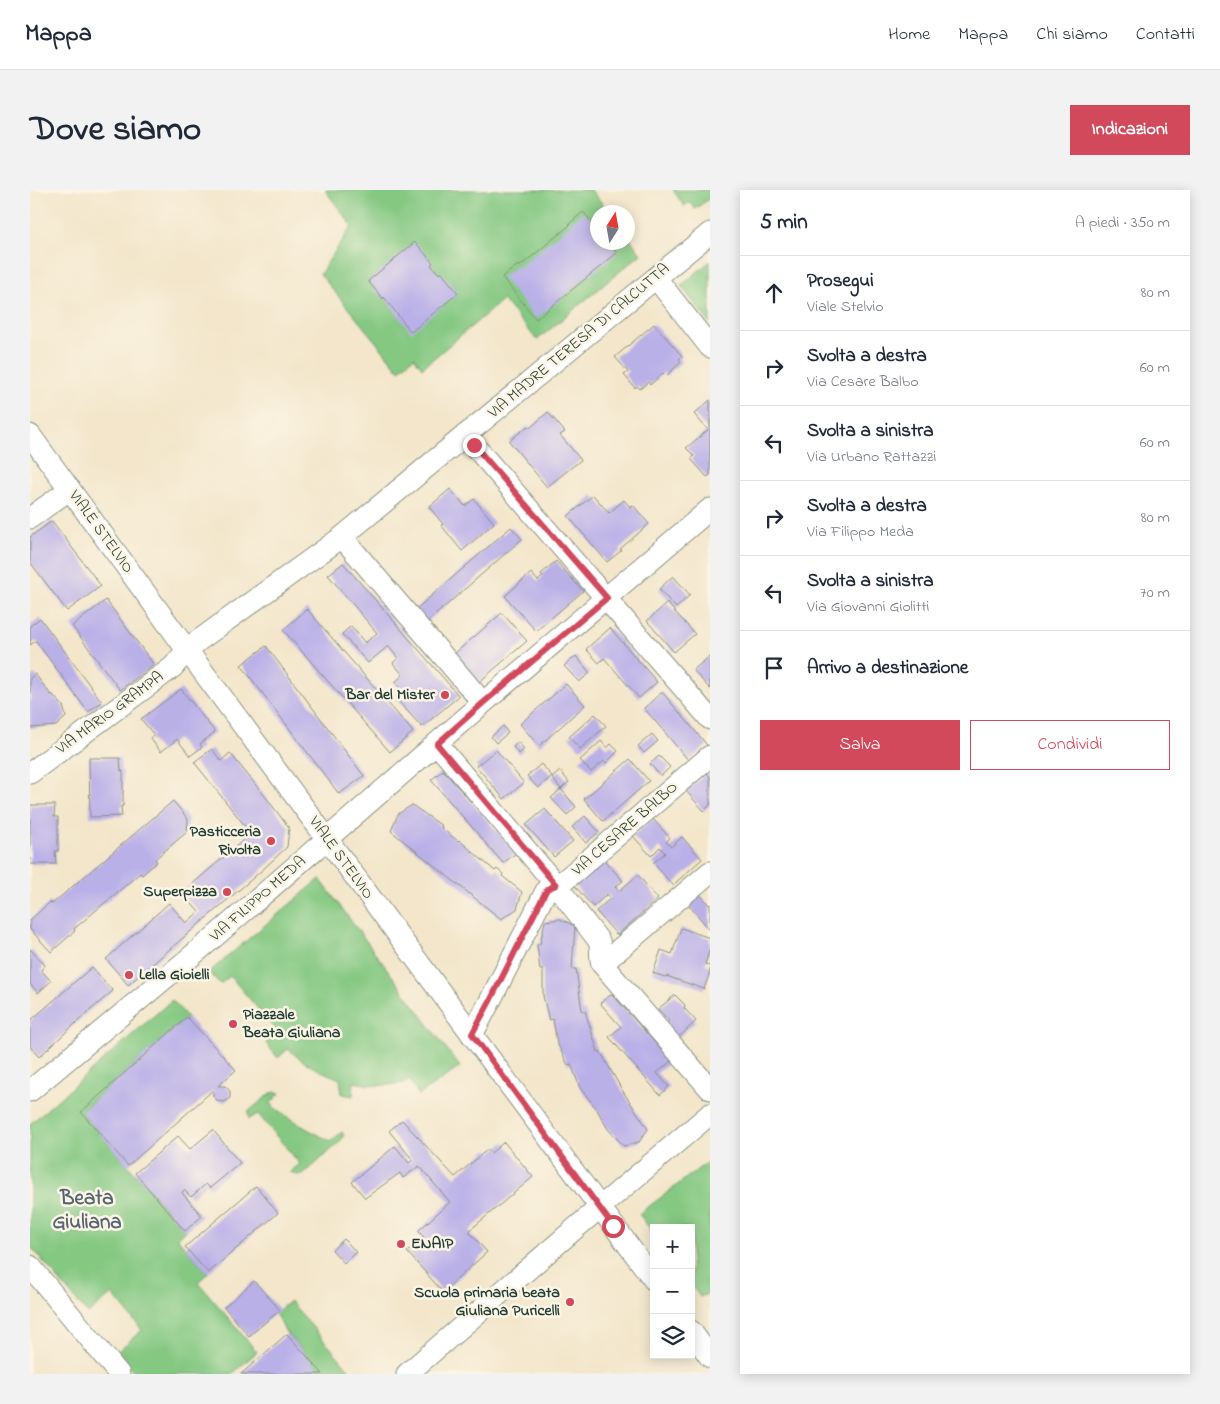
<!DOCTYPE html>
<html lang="it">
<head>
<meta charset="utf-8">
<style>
	body { margin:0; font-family:"Indie Flower",sans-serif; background:#f2f2f3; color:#1f2937 }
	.controls { position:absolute; right:15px; bottom:15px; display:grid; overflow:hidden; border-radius:0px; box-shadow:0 2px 12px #0003 }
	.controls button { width:45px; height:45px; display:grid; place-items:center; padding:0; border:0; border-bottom:1px solid #e0e1e3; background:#fff; color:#1f2937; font:25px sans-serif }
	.compass { position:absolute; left:560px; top:15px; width:45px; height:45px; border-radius:50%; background:#fff; box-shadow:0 2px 12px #0003; rotate:11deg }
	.stop { position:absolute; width:15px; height:15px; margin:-11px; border:4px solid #d1495b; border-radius:50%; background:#fff }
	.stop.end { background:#d1495b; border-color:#fff; box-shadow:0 1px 5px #0008 }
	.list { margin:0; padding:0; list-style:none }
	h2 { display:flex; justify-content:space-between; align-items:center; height:65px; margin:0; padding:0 20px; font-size:21px }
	h2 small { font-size:16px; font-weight:400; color:#747a83 }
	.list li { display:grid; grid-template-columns:32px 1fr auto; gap:15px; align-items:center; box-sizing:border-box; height:75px; padding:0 20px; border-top:1px solid #e0e1e3 }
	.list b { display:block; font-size:19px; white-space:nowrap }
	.list p { margin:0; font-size:16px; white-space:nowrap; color:#747a83 }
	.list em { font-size:16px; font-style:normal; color:#747a83 }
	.actions { display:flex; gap:10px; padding:15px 20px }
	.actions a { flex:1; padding:11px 0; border:1px solid #d1495b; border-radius:0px; text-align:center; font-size:18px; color:#d1495b }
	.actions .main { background:#d1495b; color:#fff }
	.icon { flex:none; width:28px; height:28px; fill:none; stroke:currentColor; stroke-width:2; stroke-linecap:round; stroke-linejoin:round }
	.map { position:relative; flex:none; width:680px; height:1184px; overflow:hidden; border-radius:0px }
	header { display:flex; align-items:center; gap:30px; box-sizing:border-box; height:70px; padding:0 25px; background:#fff; border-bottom:1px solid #e0e1e3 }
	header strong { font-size:24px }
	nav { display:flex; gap:28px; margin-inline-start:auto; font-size:18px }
	.intro { display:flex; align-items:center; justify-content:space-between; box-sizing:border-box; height:120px; padding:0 30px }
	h1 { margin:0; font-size:35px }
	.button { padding:12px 22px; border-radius:0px; background:#d1495b; color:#fff; font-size:18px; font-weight:700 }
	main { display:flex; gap:30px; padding:0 30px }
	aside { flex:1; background:#fff; border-radius:0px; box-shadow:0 2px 12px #0003 }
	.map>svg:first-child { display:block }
</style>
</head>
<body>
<header>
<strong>Mappa</strong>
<nav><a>Home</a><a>Mappa</a><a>Chi siamo</a><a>Contatti</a></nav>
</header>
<div class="intro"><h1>Dove siamo</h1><a class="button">Indicazioni</a></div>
<main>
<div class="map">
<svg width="680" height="1184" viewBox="0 0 680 1184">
	<rect width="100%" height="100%" fill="#fcf5e5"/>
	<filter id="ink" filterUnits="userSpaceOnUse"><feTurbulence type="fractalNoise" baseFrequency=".02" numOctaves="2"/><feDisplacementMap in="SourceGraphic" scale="10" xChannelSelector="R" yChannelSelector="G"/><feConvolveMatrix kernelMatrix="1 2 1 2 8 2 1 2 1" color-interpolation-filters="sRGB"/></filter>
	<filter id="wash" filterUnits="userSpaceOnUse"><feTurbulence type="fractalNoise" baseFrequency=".0096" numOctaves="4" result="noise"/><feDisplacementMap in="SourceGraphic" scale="20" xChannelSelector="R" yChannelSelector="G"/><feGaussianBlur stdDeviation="1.12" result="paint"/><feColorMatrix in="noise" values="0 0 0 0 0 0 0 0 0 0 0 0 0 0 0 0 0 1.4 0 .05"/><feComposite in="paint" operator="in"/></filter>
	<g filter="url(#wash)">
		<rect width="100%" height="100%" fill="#f3e6cb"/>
		<path fill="#84c882" stroke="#52825b" d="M295,0H561L579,22H568V52H598V46L611,64L507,150L473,110L392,178L384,167L369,180L290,84L322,36Z
			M643,0H680V8L665,19L660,12L654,16Z
			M680,71V133L651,96Z
			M290,689L430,877L389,905L380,891C361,897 343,896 324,892L323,906L312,904L310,889C288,880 276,875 258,859L248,868L236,853L247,841L200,786L190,794L179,782Z
			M142,810L157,827L51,922L155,1041L147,1048L178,1083L168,1092L227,1162L202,1184H106L87,1162L112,1140L82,1104L58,1124L0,1056V934Z
			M246,902L250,903L240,914C259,929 279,941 301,951L312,942L314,945L310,952L273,985H268L260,982L270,974L228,924L219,929L218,924L219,921L241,903Z
			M680,970V1103L670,1107L661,1095V1038H624V1044L609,1024Z
			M260,1111L323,1184H293L257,1144L245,1123Z"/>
		<g id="blocks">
			<path fill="#bab0e8" d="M553,22L568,39V52H578L587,63L506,129L472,87L488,75L489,77L540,35L539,34Z
				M385,52L403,73L401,75L409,84L411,82L428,103L381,142L354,107L353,109L338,91Z
				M624,134L652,166L649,169L651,172L636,186L633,183L620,195L618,192L610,199L607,196L605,198L594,185L598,182L585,167Z
				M680,210V285L677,287L661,269L664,266L656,258L678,240L664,224Z
				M518,222L535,242L530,245L551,270L517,297L479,251L498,236L500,238Z
				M420,299L435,316L444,309L464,333L432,361L411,335L413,334L399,317Z
				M563,305L579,323L594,310L600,317L603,315L619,334L590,359L592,360L577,372L538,326Z
				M22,331L71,396L37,421L0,372V347Z
				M481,337L492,349L396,433L385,420Z
				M526,371L553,401L506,441L475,406L501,383L508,391L513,386L511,384Z
				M313,373L429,506L392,537L366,509L374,503L365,492L373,485L363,473L368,468L358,456L338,473L312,444L321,436L335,453L347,443L298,385Z
				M643,386L660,405L646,418L629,399Z
				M76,410L124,475L90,500L42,436Z
				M637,413L665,444L644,462L617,431Z
				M277,419L383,542L360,562L253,440Z
				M472,423L497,451L448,493L424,464Z
				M10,428L72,512L58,522L6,451L0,455V436Z
				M580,438L627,492L609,508L574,468L569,473L556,459Z
				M236,456L334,586L309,604L211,475Z
				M546,466L560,483L549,492L534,476Z
				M680,466V499L663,480Z
				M5,484L21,505L22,504L33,516L36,527L26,536L1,538L0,536V521L1,520L0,519V488Z
				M536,494L555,515L509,556L490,534Z
				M151,499L185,542L170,554L172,557L160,566L147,549L131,562L120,548L124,545L111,529Z
				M632,502L677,555L659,571L614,518Z
				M565,524L576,536L550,559L539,547Z
				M473,536L478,543L466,553L461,547Z
				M622,544L628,551L614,563L608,556Z
				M571,551L577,558L581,554L588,561L576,573L574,571L561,582L550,570Z
				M488,552L494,559L489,564L483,557Z
				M182,559L191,571L200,563L238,610L259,638L257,657L230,682L98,795L76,769L139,713L156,733L169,722L152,703L218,646L219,641L164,572Z
				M466,560L494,593L474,609L446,576Z
				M629,566L640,577L631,586L620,574Z
				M59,568H90L91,581H93V616H91L92,626L60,627Z
				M600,569L619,591L573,631L554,609Z
				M511,574L522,586L508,598L497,586Z
				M413,580L486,663L473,673L401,590Z
				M530,581L539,592L531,599L522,588Z
				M677,583L680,587V615L674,621L656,601Z
				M531,599L546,617L537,625L521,608Z
				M143,611L158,629L157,642L125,669L127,672L112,685L110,683L44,739L45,741L21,762L0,739V730L20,712L22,714Z
				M0,615H25L24,627H28V661H25L26,674H0Z
				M382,615L412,636L411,638L428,651L429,650L465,681L467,679L473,684L472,686L492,702L487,719L471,729L361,641L368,624Z
				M515,619L543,651L524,667L496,635Z
				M555,626L569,642L556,653L542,637Z
				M623,629L640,648L636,652L641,657L652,647L672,669L643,695L623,673L635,663L630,657L621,666L603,646Z
				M574,670L593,691L585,697L589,701L608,685L628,709L587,745L566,721L581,708L577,704L563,717L545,696Z
				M669,703L679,715L680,714V740L657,713Z
				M530,729L545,736L542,779H546L552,821H555L568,862L570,861L592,900L618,939L609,952L594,956L578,939L566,918L550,898L541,874L538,875L527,853L523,829L519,830L513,806V780H510L507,754H510L515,731Z
				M651,738L680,748V759L675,774L680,776V782L674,799L636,786L635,787L623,783L631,760L642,764Z
				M0,759L15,775L11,780L21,791L8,803L0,794Z
				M62,777L83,801L58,822L9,867L0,857V831Z
				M582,804L641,871L627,883L639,897L630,905L579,847L591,837L570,813Z
				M645,805L655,815L654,818L666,831L647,849L635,836L639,831L628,819Z
				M157,827L206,880L188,896H195L200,901V908L195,912L188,911L183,906V900L98,976L51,922Z
				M372,930L425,987L458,959L461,963L474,952L503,987L440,1040V1043L457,1062L413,1102L377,1062L394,1047L388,1041L420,1012L389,976L373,988L370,983L335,1008L322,992L365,956L379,973L383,970L359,941Z
				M183,940L210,973L180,998L176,994L161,1007L154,1000L152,1003L172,1026L155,1041L105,983L148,946L160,959Z
				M226,996L248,1023L178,1083L155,1057Z
				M314,1049L326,1062L314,1073L302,1060Z
				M224,1091L250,1120L219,1146L194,1117Z
				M257,1144L293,1184H211Z"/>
		</g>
	</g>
	<g filter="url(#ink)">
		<use href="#blocks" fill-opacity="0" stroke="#899280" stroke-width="1"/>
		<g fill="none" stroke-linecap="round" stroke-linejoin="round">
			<defs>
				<path id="minor" d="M626,88L680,157
					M0,245L157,460L624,1090
					M435,245L680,529
					M0,328L40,299
					M312,347L453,513
					M407,554L526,695L569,751C572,759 569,766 572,774L680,899
					M0,583L143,477L157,460L168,451L312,347L680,43
					M572,774L680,682
					M442,845L460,811L517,699L535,690L680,566
					M0,901L182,749L453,513L680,319
					M0,1076L89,1184
					M661,1141L680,1167
					M377,1184L548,1036L680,924"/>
			</defs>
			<use href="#minor" stroke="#899280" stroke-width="23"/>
			<use href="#minor" stroke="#fff" stroke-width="21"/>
		</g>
	</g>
	<g fill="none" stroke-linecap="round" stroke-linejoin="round" filter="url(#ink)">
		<path stroke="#d1495b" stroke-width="6" d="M444,255L577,408L453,513L407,554L526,695L517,699L460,811L442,844L583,1036"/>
	</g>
	<g fill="#d1495b" stroke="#fcf5e5" stroke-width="2">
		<circle cx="415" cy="505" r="5"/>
		<circle cx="241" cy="651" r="5"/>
		<circle cx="197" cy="702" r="5"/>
		<circle cx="99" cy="785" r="5"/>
		<circle cx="203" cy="834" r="5"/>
		<circle cx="371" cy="1054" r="5"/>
		<circle cx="540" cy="1112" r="5"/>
	</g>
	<g text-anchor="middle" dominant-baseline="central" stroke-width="5" stroke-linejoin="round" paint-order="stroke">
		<g font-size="16" fill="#1f3d34" stroke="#fcf5e5">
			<text transform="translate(549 151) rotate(-40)">VIA MADRE TERESA DI CALCUTTA</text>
			<text transform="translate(71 342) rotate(54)">VIALE STELVIO</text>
			<text transform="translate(80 523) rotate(-36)">VIA MARIO GRAMPA</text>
			<text transform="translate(595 639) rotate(-41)">VIA CESARE BALBO</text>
			<text transform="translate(311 668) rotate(54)">VIALE STELVIO</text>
			<text transform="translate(228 709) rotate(-41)">VIA FILIPPO MEDA</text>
		</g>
		<g font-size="16" font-weight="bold" fill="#1f3d34" stroke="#fcf5e5" text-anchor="end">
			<text x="405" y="505">Bar del Mister</text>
			<text x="231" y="642">Pasticceria<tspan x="231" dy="18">Rivolta</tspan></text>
			<text x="187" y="702">Superpizza</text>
			<text x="109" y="785" text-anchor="start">Lella Gioielli</text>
			<text x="213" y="825" text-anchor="start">Piazzale<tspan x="213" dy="18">Beata Giuliana</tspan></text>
			<text x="381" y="1054" text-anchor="start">ENAIP</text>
			<text x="530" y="1103">Scuola primaria beata<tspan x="530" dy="18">Giuliana Puricelli</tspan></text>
		</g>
		<g font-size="21" font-weight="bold" fill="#556573" stroke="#fcf5e5">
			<text x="57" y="1009">Beata<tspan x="57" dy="24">Giuliana</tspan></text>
		</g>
	</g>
</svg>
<div class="controls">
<button>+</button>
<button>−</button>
<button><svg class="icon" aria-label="layers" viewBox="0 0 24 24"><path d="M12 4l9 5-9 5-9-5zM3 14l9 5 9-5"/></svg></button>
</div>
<svg class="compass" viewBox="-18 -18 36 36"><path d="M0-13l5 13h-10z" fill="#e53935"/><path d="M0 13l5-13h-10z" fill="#747a83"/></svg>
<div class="stop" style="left:583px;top:1036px"></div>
<div class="stop end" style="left:444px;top:255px"></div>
</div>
<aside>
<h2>5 min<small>A piedi · 350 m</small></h2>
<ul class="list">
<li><svg class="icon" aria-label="ahead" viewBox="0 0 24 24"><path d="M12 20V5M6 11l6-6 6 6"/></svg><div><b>Prosegui</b><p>Viale Stelvio</p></div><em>80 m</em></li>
<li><svg class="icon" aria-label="right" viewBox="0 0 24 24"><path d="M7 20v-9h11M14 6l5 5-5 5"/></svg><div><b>Svolta a destra</b><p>Via Cesare Balbo</p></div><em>60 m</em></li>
<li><svg class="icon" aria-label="left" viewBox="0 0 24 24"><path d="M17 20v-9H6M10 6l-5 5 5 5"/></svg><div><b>Svolta a sinistra</b><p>Via Urbano Rattazzi</p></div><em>60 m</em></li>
<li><svg class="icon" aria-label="right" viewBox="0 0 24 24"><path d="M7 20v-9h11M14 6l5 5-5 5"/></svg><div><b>Svolta a destra</b><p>Via Filippo Meda</p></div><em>80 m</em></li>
<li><svg class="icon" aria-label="left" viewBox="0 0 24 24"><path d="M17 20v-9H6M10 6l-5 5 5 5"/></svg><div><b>Svolta a sinistra</b><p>Via Giovanni Giolitti</p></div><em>70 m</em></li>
<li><svg class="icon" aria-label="arrive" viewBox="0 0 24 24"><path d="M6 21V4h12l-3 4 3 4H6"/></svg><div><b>Arrivo a destinazione</b></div></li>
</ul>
<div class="actions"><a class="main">Salva</a><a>Condividi</a></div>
</aside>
</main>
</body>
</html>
